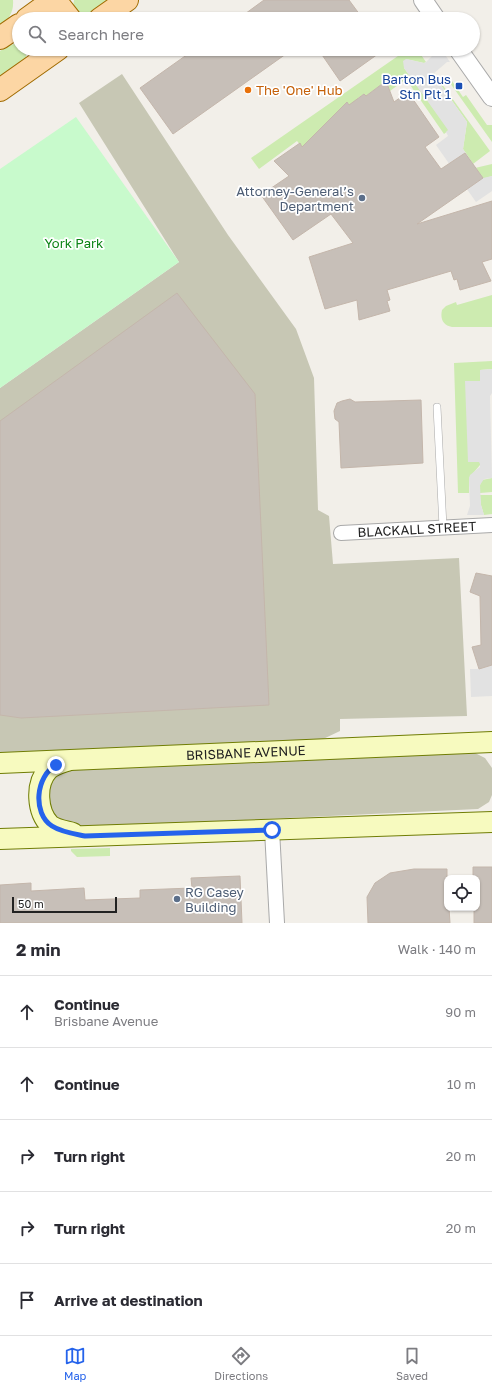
<!DOCTYPE html>
<html lang="en">
<head>
<meta charset="utf-8">
<style>
	body { margin:0; font-family:"Golos Text",sans-serif; background:#f2f2f3; color:#2b2b33 }
	.controls { position:absolute; right:12px; bottom:12px; display:grid; overflow:hidden; border-radius:8px; box-shadow:0 1px 3px #0004 }
	.controls button { width:36px; height:36px; display:grid; place-items:center; padding:0; border:0; border-bottom:1px solid #e1e1e2; background:#fff; color:#2b2b33; font:20px sans-serif }
	.scale { position:absolute; left:12px; bottom:10px; width:105px; box-sizing:border-box; padding-left:4px; border:2px solid #222; border-top:0; font-size:11px; line-height:14px; white-space:nowrap; color:#222; -webkit-text-stroke:3px #fff; paint-order:stroke }
	.stop { position:absolute; width:12px; height:12px; margin:-9px; border:3px solid #2563eb; border-radius:50%; background:#fff }
	.stop.end { background:#2563eb; border-color:#fff; box-shadow:0 1px 4px #0008 }
	.list { margin:0; padding:0; list-style:none }
	h2 { display:flex; justify-content:space-between; align-items:center; height:52px; margin:0; padding:0 16px; font-size:17px }
	h2 small { font-size:13px; font-weight:400; color:#7c7c81 }
	.list li { display:grid; grid-template-columns:26px 1fr auto; gap:12px; align-items:center; box-sizing:border-box; height:72px; padding:0 16px; border-top:1px solid #e1e1e2 }
	.list b { display:block; font-size:15px; white-space:nowrap }
	.list p { margin:0; font-size:13px; white-space:nowrap; color:#7c7c81 }
	.list em { font-size:13px; font-style:normal; color:#7c7c81 }
	.icon { flex:none; width:22px; height:22px; fill:none; stroke:currentColor; stroke-width:2; stroke-linecap:round; stroke-linejoin:round }
	.map { position:relative; flex:none; width:492px; height:923px; overflow:hidden }
	.search { position:absolute; background:#fff; box-shadow:0 1px 3px #0004; left:12px; right:12px; top:12px; height:44px; display:flex; align-items:center; gap:10px; box-sizing:border-box; padding:0 14px; border-radius:22px; color:#7c7c81; font-size:15px }
	.sheet { height:412px; background:#fff }
	nav { display:flex; justify-content:space-around; align-items:center; box-sizing:border-box; height:56px; border-top:1px solid #e1e1e2; background:#fff; font-size:11px; color:#7c7c81 }
	nav a { display:grid; justify-items:center; gap:2px }
	nav .on { color:#2563eb }
	.map>svg:first-child { display:block }
</style>
</head>
<body>
<div class="map">
<svg width="492" height="923" viewBox="0 0 492 923">
	<rect width="100%" height="100%" fill="#f2efe9"/>
	<path fill="#c7c7b4" d="M122,74L228,235L296,329L314,378L318,510L329,516L333,564L459,558L467,716L340,719V731L321,740L0,755V388L179,262L79,103Z
		M463,751L475,753L485,758L492,768V795L489,802L478,809L76,828L65,826L47,809L49,785L56,776L73,769Z"/>
	<path fill="#cdebb0" d="M0,0H13C14,12 9,19 0,26Z
		M74,0H115C108,5 89,22 81,17C78,15 76,10 73,7Z
		M14,44L19,46V49H24L26,54V59L0,82V51L6,47Z
		M408,49H417L426,62L424,63L406,59L404,68L449,130L444,134L406,79L390,91L386,81L366,96L364,94L358,98L360,100L363,124L347,102L306,152L297,141L259,169L251,158Z
		M434,73L490,151L473,164L463,149L467,122L433,74Z
		M452,81L463,97L466,95L487,125H492V142L450,83Z
		M492,164V176L483,179L475,168Z
		M492,295V327H452C443,325 440,319 442,310L446,306L456,302L457,305Z
		M492,361V369L480,370V381L468,462H480V465L469,478V493H458L454,363Z
		M492,478V492L480,493V485L482,480Z
		M480,495H492V514L484,515L481,505Z
		M110,848V856L77,857L71,851V849Z"/>
	<path fill="#c8facc" d="M76,117L179,262L0,388V169Z"/>
	<path fill="#e2e2e2" d="M439,49H441L450,62H447L433,74L467,122L463,149L483,178L492,176V191L476,202L436,145L448,136L446,132L448,130L404,68L403,61L406,59L424,63L426,62Z
		M492,369V393L490,396L492,478L484,479L480,485L481,505L484,515H467L470,506L469,478L470,475L480,467V464L479,462H468L465,381H480V370Z
		M492,665V696L471,697L470,669H479Z"/>
	<path fill="#c7bfb8" stroke="#c4b6ab" d="M264,0H349L363,19H238Z
		M195,49H293L173,134L140,88Z
		M318,49H385L340,81Z
		M386,81L394,102L408,92L439,137L425,147L441,169L465,153L483,178L417,224L492,201V259L482,262L491,281L460,290L457,279L454,280L451,271L387,290L390,300L387,301L390,311L359,320L357,300L325,309L309,257L353,243L331,214L293,240L261,195L289,176L274,161L300,143L302,147L347,102L349,105L364,94L366,96Z
		M177,293L255,394L269,705L21,718L0,715V421Z
		M350,399L355,402L421,400L423,463L341,468L339,422L335,419L334,411L337,403L342,401Z
		M476,573L492,576V665L479,669L472,647L481,645L480,596L470,592Z
		M473,867H492V923H474V908H477V878H473Z
		M414,869H447V908H449L450,923H368L367,897L375,883L390,873Z
		M240,876L242,923H0V885L31,883V891L84,888L85,900L140,898V890L192,888L191,878Z"/>
	<g fill="none" stroke-linecap="round" stroke-linejoin="round">
		<defs>
			<path id="service" d="M437,407L443,527"/>
			<g id="minor">
				<path id="s1" d="M341,533L492,525"/>
				<path d="M272,830L277,923"/>
			</g>
			<path id="tertiary" d="M423,0L436,19
				M458,49L492,97"/>
			<g id="secondary">
				<path d="M67,761C61,763 53,765 48,770C35,784 37,812 50,825C56,830 66,831 73,833"/>
				<path id="s2" d="M0,763L492,742"/>
				<path d="M0,839L492,822"/>
			</g>
			<path id="primary" d="M55,0L70,19
				M27,19L53,0
				M100,19L127,0
				M0,38L19,25
				M0,90L58,49"/>
		</defs>
		<use href="#service" stroke="#a9a9a9" stroke-width="8"/>
		<use href="#minor" stroke="#a9a9a9" stroke-width="16"/>
		<use href="#tertiary" stroke="#a9a9a9" stroke-width="20"/>
		<use href="#secondary" stroke="#707d05" stroke-width="22"/>
		<use href="#primary" stroke="#a06b00" stroke-width="24"/>
		<use href="#service" stroke="#fff" stroke-width="7"/>
		<use href="#minor" stroke="#fff" stroke-width="14"/>
		<use href="#tertiary" stroke="#fff" stroke-width="18"/>
		<use href="#secondary" stroke="#f7fabf" stroke-width="20"/>
		<use href="#primary" stroke="#fcd6a4" stroke-width="22"/>
	</g>
	<g fill="none" stroke-linecap="round" stroke-linejoin="round">
		<path stroke="#2563eb" stroke-width="5" d="M56,765C36,776 32,813 52,826C61,832 75,834 85,836L272,830"/>
	</g>
	<rect fill="#1a4fb4" stroke="#fff" stroke-width="1.5" x="455" y="82" width="8" height="8" rx="2"/>
	<circle fill="#e8710a" stroke="#fff" stroke-width="1.5" cx="248" cy="90" r="4"/>
	<g fill="#5c6f8a" stroke="#fff" stroke-width="1.5">
		<circle cx="362" cy="198" r="4"/>
		<circle cx="177" cy="899" r="4"/>
	</g>
	<g text-anchor="middle" dominant-baseline="central" stroke-width="3.5" stroke-linejoin="round" paint-order="stroke">
		<g font-size="13" fill="#164399" stroke="#fff" text-anchor="end">
			<text x="451" y="79">Barton Bus<tspan x="451" dy="15">Stn Plt 1</tspan></text>
		</g>
		<g font-size="13" fill="#c56008" stroke="#fff" text-anchor="start">
			<text x="256" y="90">The 'One' Hub</text>
		</g>
		<g font-size="13" fill="#4e5e75" stroke="#fff" text-anchor="end">
			<text x="354" y="191">Attorney-General’s<tspan x="354" dy="15">Department</tspan></text>
			<text x="185" y="892" text-anchor="start">RG Casey<tspan x="185" dy="15">Building</tspan></text>
		</g>
		<g font-size="13" fill="#0c8416" stroke="#fff">
			<text x="74" y="243">York Park</text>
		</g>
		<g font-size="13" fill="#222" stroke="#fff">
			<text stroke="none"><textPath href="#s1" startOffset="76">BLACKALL STREET</textPath></text>
			<text stroke="none"><textPath href="#s2" startOffset="246">BRISBANE AVENUE</textPath></text>
		</g>
	</g>
</svg>
<div class="controls">
<button><svg class="icon" aria-label="locate" viewBox="0 0 24 24"><circle cx="12" cy="12" r="6"/><path d="M12 2v4M12 18v4M2 12h4M18 12h4"/></svg></button>
</div>
<div class="scale">50 m</div>
<div class="stop" style="left:272px;top:830px"></div>
<div class="stop end" style="left:56px;top:765px"></div>
<div class="search"><svg class="icon" aria-label="search" viewBox="0 0 24 24"><circle cx="10" cy="10" r="6"/><path d="M15 15l6 6"/></svg>Search here</div>
</div>
<section class="sheet">
<h2>2 min<small>Walk · 140 m</small></h2>
<ul class="list">
<li><svg class="icon" aria-label="ahead" viewBox="0 0 24 24"><path d="M12 20V5M6 11l6-6 6 6"/></svg><div><b>Continue</b><p>Brisbane Avenue</p></div><em>90 m</em></li>
<li><svg class="icon" aria-label="ahead" viewBox="0 0 24 24"><path d="M12 20V5M6 11l6-6 6 6"/></svg><div><b>Continue</b></div><em>10 m</em></li>
<li><svg class="icon" aria-label="right" viewBox="0 0 24 24"><path d="M7 20v-9h11M14 6l5 5-5 5"/></svg><div><b>Turn right</b></div><em>20 m</em></li>
<li><svg class="icon" aria-label="right" viewBox="0 0 24 24"><path d="M7 20v-9h11M14 6l5 5-5 5"/></svg><div><b>Turn right</b></div><em>20 m</em></li>
<li><svg class="icon" aria-label="arrive" viewBox="0 0 24 24"><path d="M6 21V4h12l-3 4 3 4H6"/></svg><div><b>Arrive at destination</b></div></li>
</ul>
</section>
<nav>
<a class="on"><svg class="icon" aria-label="map" viewBox="0 0 24 24"><path d="M3 6l6-2 6 2 6-2v14l-6 2-6-2-6 2zM9 4v14M15 6v14"/></svg>Map</a>
<a><svg class="icon" aria-label="directions" viewBox="0 0 24 24"><path d="M12 3l9 9-9 9-9-9zM9 14v-3h6M13 9l2 2-2 2"/></svg>Directions</a>
<a><svg class="icon" aria-label="saved" viewBox="0 0 24 24"><path d="M7 4h10v16l-5-4-5 4z"/></svg>Saved</a>
</nav>
</body>
</html>
